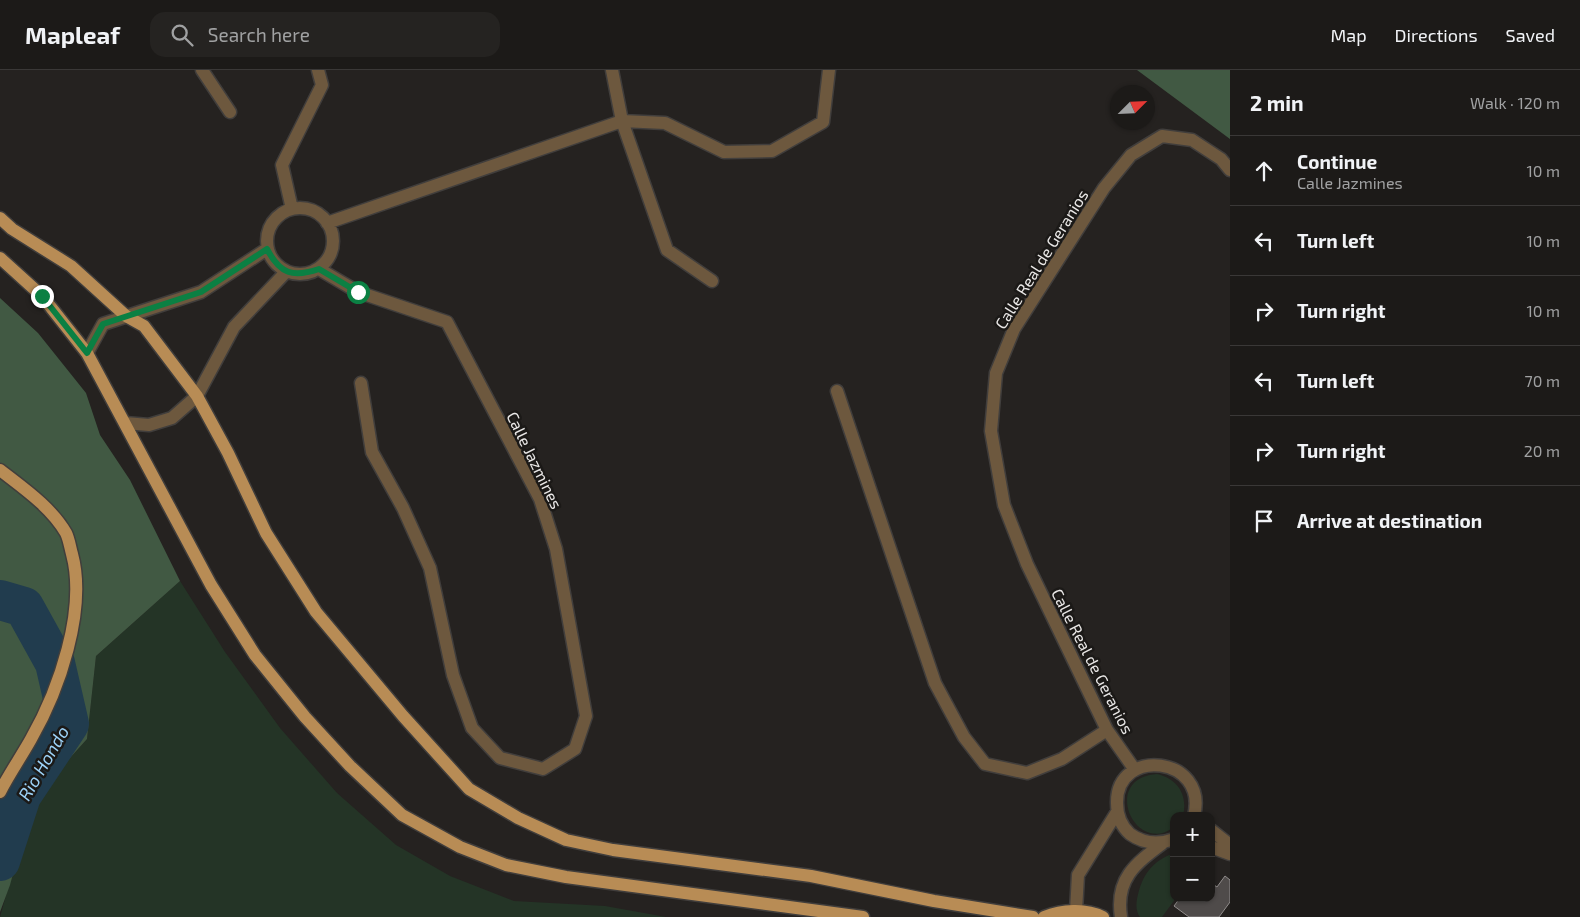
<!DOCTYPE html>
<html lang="en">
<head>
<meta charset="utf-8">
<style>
	body { margin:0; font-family:"Exo 2",sans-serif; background:#252321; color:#f1f3f6 }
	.controls { position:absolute; right:15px; bottom:15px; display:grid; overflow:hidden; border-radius:10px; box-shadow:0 1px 4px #0004 }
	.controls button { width:45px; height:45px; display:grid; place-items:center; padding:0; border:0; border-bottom:1px solid #3a3837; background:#1c1a18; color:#f1f3f6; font:25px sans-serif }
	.compass { position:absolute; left:1110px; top:15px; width:45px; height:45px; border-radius:50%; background:#1c1a18; box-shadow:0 1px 4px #0004; rotate:66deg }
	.stop { position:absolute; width:15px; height:15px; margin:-11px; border:4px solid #0b8043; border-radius:50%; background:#fff }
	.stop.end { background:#0b8043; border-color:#fff; box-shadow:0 1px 5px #0008 }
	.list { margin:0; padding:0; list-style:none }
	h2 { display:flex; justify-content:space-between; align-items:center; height:65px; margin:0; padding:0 20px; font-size:21px }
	h2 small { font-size:16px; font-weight:400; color:#a0a1a2 }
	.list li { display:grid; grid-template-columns:32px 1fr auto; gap:15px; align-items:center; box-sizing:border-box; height:70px; padding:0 20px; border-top:1px solid #3a3837 }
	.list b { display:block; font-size:19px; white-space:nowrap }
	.list p { margin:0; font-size:16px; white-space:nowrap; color:#a0a1a2 }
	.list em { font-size:16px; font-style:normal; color:#a0a1a2 }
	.icon { flex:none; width:28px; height:28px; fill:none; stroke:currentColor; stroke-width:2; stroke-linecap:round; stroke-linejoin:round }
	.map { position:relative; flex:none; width:1230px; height:847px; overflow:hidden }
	header { display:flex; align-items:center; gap:30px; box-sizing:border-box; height:70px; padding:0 25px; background:#1c1a18; border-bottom:1px solid #3a3837 }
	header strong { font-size:24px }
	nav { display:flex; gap:28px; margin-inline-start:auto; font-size:18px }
	.search { width:350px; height:45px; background:#252321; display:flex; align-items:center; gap:12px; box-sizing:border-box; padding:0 18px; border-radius:15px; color:#a0a1a2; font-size:19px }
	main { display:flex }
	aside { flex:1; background:#1c1a18 }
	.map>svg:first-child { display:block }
</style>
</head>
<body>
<header>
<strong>Mapleaf</strong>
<div class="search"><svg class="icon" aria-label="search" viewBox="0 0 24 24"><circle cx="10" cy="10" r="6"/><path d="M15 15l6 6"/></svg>Search here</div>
<nav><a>Map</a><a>Directions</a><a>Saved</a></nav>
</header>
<main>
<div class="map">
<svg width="1230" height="847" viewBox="0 0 1230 847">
	<rect width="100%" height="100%" fill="#252220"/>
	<path fill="#243426" d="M180,511L225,582L280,658L337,723L396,775L450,806L514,831L605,836L666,847H0L33,729L87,669L96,586Z
		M1157,704C1178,709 1188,725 1183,746H1174V757C1135,787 1100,708 1157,704Z
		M1174,783V828H1176L1162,847H1140C1136,842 1136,835 1137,829C1142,805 1151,792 1174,783Z"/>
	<path fill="#415943" d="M1137,0H1230V69Z
		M0,228L38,263L86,323L100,365L130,410L180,511L96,586L87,669L33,729L10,815L0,842Z"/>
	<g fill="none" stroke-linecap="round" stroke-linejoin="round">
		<path stroke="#213c4e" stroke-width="40" d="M0,530L24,537L55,593L69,654L21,726L0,791"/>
	</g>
	<path fill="#4f4b4a" stroke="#918d8c" d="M1225,806L1230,810V832L1219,847H1189L1174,836L1180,828H1211V813L1217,817Z"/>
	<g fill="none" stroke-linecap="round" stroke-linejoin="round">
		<defs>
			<path id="minor" d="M202,0L230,42
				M612,0L622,51L667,180L712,211
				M267 171a33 33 0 1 1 66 0a33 33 0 1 1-66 0Z
				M292,139L282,95L322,15L318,0
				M327,153L622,51L665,53L724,82L772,81L823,52L829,0
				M319,199L358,222L447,252L540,429L556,479L586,646L575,679L543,699L500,688L472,658L453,605L430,498L403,438L372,382L361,313
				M87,283L103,254L201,222L267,179
				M837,321L935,613L964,667L985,694L1027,703L1062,689L1107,660
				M125,353L149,355L172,348L197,326L234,257L286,202
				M1135,700L1107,660L1027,494L1004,435L991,361L996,303L1014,259L1104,118L1131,85L1162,66L1192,70L1221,89L1230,100
				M1211,760L1230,775
				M1174,769C1158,775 1144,774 1130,764C1121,756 1117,745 1117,733C1116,676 1209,686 1194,746
				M1211,777L1230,784
				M1076,841L1078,805L1117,742
				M1121,847C1115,809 1135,794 1163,773"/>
			<path id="major" d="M0,148L12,159L71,196L126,246L144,256L197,326L228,383L266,463L316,542L403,646L469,719L518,748L566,770L613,780L811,806L934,831L1033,847
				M0,188L42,226L87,283L211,515L255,585L305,647L350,696L402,745L460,777L506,795L566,807L863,847
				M0,400C23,418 51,437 66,463C69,469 70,477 72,484C87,540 59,620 31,669C21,687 9,704 0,722
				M1044,847C1062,840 1085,838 1103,847"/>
		</defs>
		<use href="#minor" stroke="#413e3c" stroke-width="15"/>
		<use href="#major" stroke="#413e3c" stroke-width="15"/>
		<use href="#minor" stroke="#6d583e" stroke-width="12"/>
		<use href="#major" stroke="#b88c55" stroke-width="12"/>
	</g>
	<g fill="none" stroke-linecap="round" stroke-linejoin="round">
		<path stroke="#0b8043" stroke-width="6" d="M42,226L87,283L103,254L201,222L267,179C280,204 293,208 319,199L358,222"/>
	</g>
	<g text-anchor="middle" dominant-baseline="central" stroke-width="5" stroke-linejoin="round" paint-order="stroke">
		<g font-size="16" fill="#eae8e7" stroke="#1b1917">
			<text transform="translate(1041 189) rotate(-58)">Calle Real de Geranios</text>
			<text transform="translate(535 390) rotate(64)">Calle Jazmines</text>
			<text transform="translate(1093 591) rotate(63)">Calle Real de Geranios</text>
		</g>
		<g font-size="18" font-style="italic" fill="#9dd2f7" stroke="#1b1917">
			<text transform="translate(43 693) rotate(-60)">Rio Hondo</text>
		</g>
	</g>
</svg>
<div class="controls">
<button>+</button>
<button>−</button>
</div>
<svg class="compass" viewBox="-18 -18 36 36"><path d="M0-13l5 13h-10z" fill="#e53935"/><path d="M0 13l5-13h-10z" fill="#a0a1a2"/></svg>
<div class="stop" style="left:358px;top:222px"></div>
<div class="stop end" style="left:42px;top:226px"></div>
</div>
<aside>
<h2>2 min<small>Walk · 120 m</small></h2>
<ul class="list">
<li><svg class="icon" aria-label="ahead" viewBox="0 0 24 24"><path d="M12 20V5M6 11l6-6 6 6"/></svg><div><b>Continue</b><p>Calle Jazmines</p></div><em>10 m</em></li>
<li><svg class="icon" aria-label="left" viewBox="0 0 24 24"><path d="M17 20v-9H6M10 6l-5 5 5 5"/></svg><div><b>Turn left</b></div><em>10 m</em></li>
<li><svg class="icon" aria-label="right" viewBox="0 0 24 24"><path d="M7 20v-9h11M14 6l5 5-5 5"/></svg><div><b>Turn right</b></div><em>10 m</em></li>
<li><svg class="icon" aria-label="left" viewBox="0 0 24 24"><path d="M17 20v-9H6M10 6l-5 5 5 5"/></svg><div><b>Turn left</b></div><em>70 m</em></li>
<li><svg class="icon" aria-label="right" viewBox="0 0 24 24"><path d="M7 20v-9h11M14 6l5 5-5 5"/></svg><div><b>Turn right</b></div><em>20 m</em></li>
<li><svg class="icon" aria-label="arrive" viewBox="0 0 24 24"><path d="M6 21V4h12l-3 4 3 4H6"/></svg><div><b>Arrive at destination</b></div></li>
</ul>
</aside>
</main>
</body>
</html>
